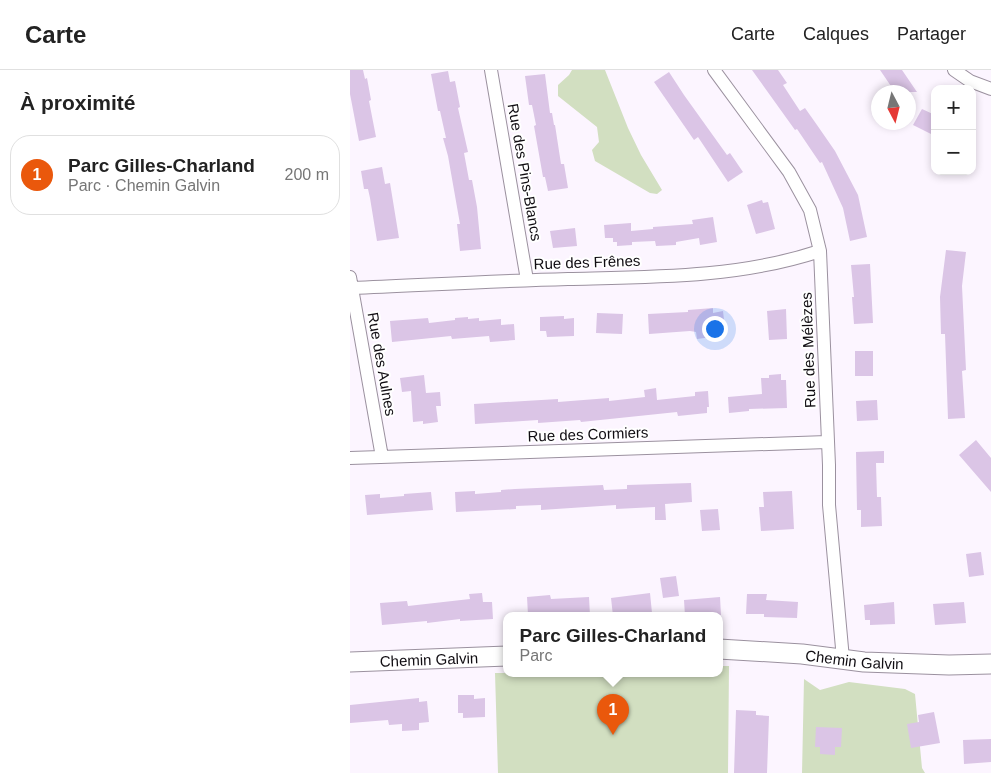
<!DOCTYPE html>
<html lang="fr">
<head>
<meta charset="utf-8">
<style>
	body { margin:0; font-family:Arial,sans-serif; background:#f6f6f6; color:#222 }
	.controls { position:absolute; right:15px; top:15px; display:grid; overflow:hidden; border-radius:10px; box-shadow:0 2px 8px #0003 }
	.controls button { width:45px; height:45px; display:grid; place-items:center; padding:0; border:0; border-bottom:1px solid #e0e0e0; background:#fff; color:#222; font:25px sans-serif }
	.compass { position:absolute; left:521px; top:15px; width:45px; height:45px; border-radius:50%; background:#fff; box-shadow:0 2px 8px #0003; rotate:173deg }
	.you { position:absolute; left:364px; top:258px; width:18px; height:18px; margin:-12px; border:4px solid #fff; border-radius:50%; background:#1a73e8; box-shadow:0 0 0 8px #1a73e833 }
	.badge { display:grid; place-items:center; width:32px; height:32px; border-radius:50%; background:#ea580c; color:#fff; font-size:16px; font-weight:700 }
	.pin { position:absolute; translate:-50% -41px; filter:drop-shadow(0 1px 2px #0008) }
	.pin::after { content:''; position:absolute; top:26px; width:18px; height:15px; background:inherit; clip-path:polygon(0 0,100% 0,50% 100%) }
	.popup { position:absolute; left:153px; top:542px; width:220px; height:65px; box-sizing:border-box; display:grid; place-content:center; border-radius:10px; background:#fff; filter:drop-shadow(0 1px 4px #0005); font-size:16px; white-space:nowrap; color:#767676 }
	.popup b { font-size:19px; color:#222 }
	.popup::after { content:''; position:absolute; left:50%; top:100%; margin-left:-10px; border:10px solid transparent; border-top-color:#fff }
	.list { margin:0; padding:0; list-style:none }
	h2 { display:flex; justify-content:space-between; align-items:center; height:65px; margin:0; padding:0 20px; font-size:21px }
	h2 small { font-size:16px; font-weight:400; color:#767676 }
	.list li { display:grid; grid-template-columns:32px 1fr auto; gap:15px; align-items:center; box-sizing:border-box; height:80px; margin:0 10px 10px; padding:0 10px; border:1px solid #e0e0e0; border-radius:20px }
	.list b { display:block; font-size:19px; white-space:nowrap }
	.list p { margin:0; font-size:16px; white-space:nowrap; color:#767676 }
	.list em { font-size:16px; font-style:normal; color:#767676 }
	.map { position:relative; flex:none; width:641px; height:703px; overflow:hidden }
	header { display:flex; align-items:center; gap:30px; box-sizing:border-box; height:70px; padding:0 25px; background:#fff; border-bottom:1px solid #e0e0e0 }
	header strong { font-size:24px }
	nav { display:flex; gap:28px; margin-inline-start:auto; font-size:18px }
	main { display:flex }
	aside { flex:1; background:#fff }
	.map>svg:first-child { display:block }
</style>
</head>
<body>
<header>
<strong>Carte</strong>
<nav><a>Carte</a><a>Calques</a><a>Partager</a></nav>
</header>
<main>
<aside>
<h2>À proximité<small></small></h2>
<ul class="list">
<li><span class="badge">1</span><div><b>Parc Gilles-Charland</b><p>Parc · Chemin Galvin</p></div><em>200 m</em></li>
</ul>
</aside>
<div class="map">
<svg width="641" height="703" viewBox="0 0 641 703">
	<rect width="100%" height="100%" fill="#fcf5ff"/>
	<path fill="#d2dfc1" d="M222,0H255L278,58L291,85L312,120L307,124L300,123L245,91L242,80L249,72L247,57L208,26V15L219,5Z
		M369,596H379L378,703H148L145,603L369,604Z
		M454,609L470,620L499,612L555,619L565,624L572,698L575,703H452Z"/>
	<path fill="#dbc5e6" d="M0,0H13L15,9L17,8L21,30L19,31L26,67L9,71L0,24Z
		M402,0H428L437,13L433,15L450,41L455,38L467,55L485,81L508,125L517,167L500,171L493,138L472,92L470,93L447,59L445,60Z
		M530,0H552L567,22H545Z
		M98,1L100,12L105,11L110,37L108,38L118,82L114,83L119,110H122L127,137L131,179L110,181L107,154H110L98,86L93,68H96L90,41H88L81,4Z
		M319,2L334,25L377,85L380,83L393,102L378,112L348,67L344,70L304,12Z
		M195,4L200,43H202L204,55H205L211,94H214L218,118L198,121L195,107H193L184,56L186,55L182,35H179L175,6Z
		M572,39L585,45V66L563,55Z
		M32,97L35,114L40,113L49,168L27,171L20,128L18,119H14L11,101Z
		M412,130L413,133L418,132L425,159L406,164L397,135Z
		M363,147L367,172L350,175L349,168L326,172V175L306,176L305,171L282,172V175L267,176V172H263V168H255L254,155L281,153V161L303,159V157L343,154L342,150Z
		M225,158L227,176L203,178L200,161Z
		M596,180L616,182L612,216L616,300L612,301L615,348L598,349L595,264H591L590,227Z
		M520,194L523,253L504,254L502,227H504L501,195Z
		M363,238V243L373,241L375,259L361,260L362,267L347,269L346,262L340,261L299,264L298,244L338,242V240Z
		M436,239L437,269L419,270L417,241Z
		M247,243L273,244L272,264L246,263Z
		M214,246V249L224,248V266L197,267L196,261H190V247Z
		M118,247V249L129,248V251L151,249V255L164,254L165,270L140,272L139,266L102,269L101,266L42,272L40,251L78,248L79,253L105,250V248Z
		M505,281H523V306H505Z
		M431,304V310H436L437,338L399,339V341L379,343L378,327L412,324L411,308H419V305Z
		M74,305L76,323L90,322L91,336H86L88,352L73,354V351L63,352L61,321L52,322L50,308Z
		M306,318L307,330L345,326V322L358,321L359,337H357V343L328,346L327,342L231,352L230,350L188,353V350L125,354L124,334L208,329V332L259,328V331L295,327L294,320Z
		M527,330L528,350L507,351L506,331Z
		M626,370L641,388V422L609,385Z
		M534,381V393H526L527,427H531L532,456L511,457V440H507L506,382Z
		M341,413L342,432L315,434L316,450H305V437L266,439V435L191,440V435L166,436V439L106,442L105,422L125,421V424L151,422V420L165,419L253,415L254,420L277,419V415Z
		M442,421L444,459L411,461L409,437H414L413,422Z
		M81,422L83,440L17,445L15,425L30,424V428L54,426V424Z
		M368,439L370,460L352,461L350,440Z
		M631,482L634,505L619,507L616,484Z
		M326,506L329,526L313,528L310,508Z
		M132,523L133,532H142L143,549L110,551V549L77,553V551L32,555L30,533L57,531L58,536L120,529L119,524Z
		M300,523L302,543L263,546L261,528Z
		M397,524H417L416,530L448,532L447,548L414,547V544H396Z
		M200,525L201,529L239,527L240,546H217V542L178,545L177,527Z
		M370,527L371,545L335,546L334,530Z
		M544,532L545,554L520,555V550H515L514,535Z
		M614,532L616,553L585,555L583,534Z
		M108,625H124V629L135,628V647L113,648V643H108Z
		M69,628V632L77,631L79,652L69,653V660L52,661V654L39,655L38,650L0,653V635Z
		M386,640L406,641V645L419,646L417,703H384Z
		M584,642L590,673L561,678L557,654L569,652L568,645Z
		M466,657L492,658L491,677H485V685L470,684V677H465Z
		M641,669V692L614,694L613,670Z"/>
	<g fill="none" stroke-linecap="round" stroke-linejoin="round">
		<defs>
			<path id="street" d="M141,0L177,210
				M364,0L439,102L460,140L470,181L479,395V435L493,589
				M604,0L620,11L641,19
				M0,207L32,387
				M2,218C74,215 146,211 218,209C304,207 388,208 470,181
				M0,388L477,372"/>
			<g id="secondary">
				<path id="s1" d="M369,579L452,584L514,592L599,595L641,594"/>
				<path id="s2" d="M0,592L157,586"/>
			</g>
		</defs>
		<use href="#street" stroke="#9b919f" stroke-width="14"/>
		<use href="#secondary" stroke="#9b919f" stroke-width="21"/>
		<use href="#street" stroke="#fff" stroke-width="12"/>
		<use href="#secondary" stroke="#fff" stroke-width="19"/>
	</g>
	<g text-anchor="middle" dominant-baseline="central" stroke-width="4" stroke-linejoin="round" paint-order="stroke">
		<g font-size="15" fill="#100d12" stroke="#fff">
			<text transform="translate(175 102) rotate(80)">Rue des Pins-Blancs</text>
			<text transform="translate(237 192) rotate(-2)">Rue des Frênes</text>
			<text transform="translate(458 280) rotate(-92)">Rue des Mélèzes</text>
			<text transform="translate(32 294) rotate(80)">Rue des Aulnes</text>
			<text transform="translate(238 364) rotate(-2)">Rue des Cormiers</text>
			<text stroke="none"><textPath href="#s2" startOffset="79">Chemin Galvin</textPath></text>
			<text stroke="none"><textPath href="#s1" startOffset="136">Chemin Galvin</textPath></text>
		</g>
	</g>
</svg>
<div class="controls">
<button>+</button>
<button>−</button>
</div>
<svg class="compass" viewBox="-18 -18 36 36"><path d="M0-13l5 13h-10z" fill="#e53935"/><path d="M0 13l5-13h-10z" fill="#767676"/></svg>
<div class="you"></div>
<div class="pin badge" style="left:263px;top:665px">1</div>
<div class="popup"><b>Parc Gilles-Charland</b>Parc</div>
</div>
</main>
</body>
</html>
